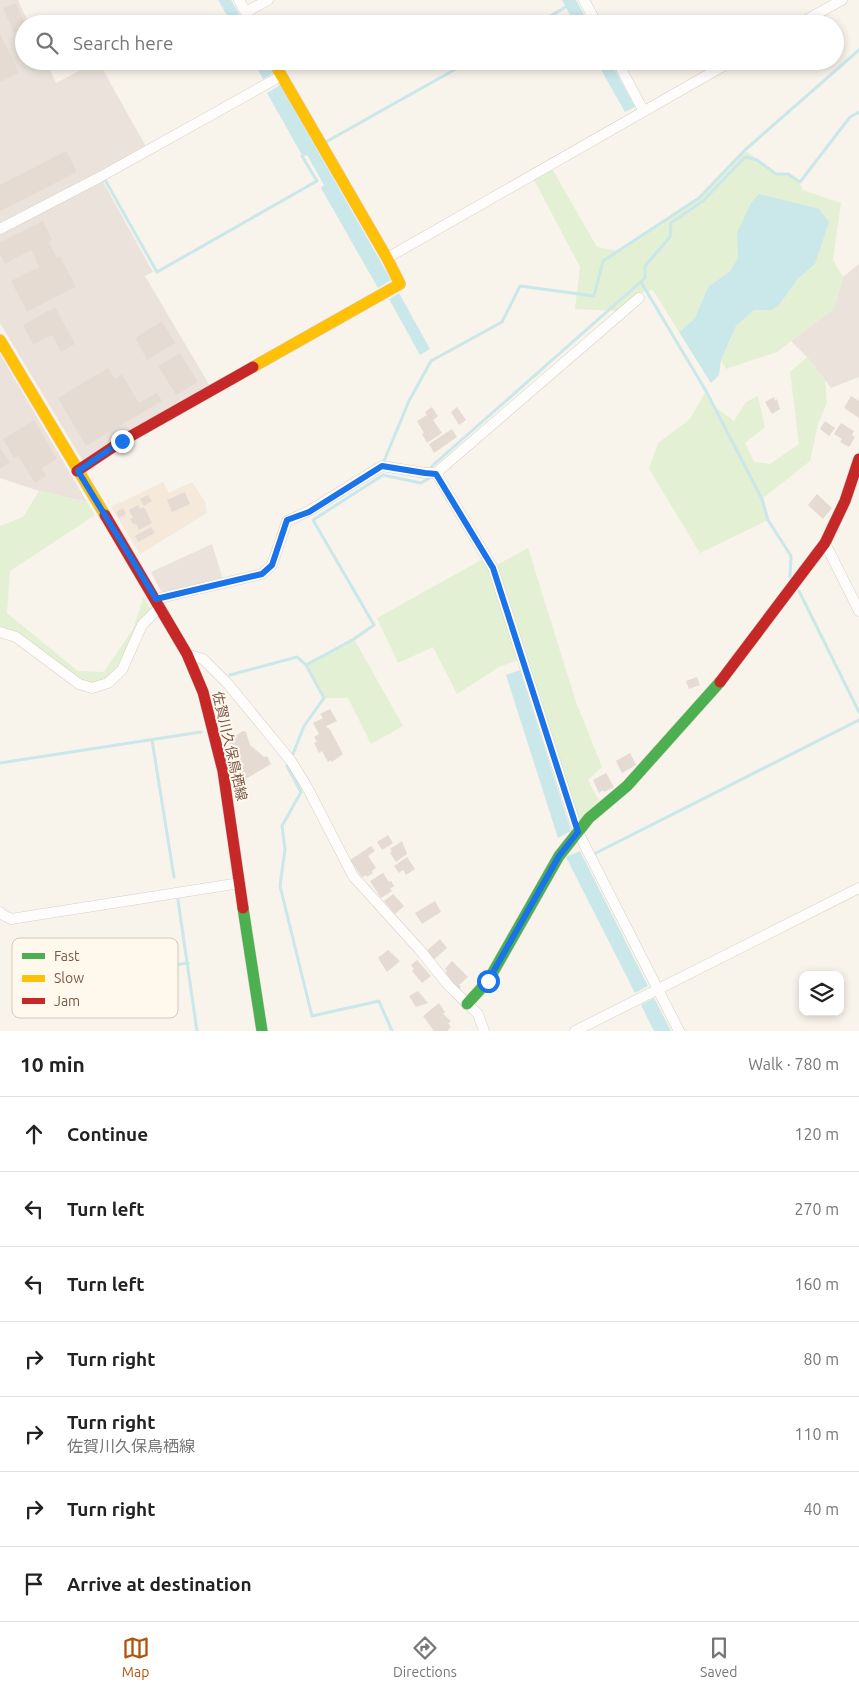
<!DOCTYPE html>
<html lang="en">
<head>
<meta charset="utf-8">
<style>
	body { margin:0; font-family:Ubuntu,"Noto Sans JP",sans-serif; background:#f6f6f6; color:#222 }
	.controls { position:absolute; right:15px; bottom:15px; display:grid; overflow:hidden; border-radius:10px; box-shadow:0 2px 8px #0003 }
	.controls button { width:45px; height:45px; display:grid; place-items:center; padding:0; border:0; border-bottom:1px solid #e0e0e0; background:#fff; color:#222; font:25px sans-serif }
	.stop { position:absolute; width:15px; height:15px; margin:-11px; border:4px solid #1a73e8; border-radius:50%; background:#fff }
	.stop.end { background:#1a73e8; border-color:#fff; box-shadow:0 1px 5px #0008 }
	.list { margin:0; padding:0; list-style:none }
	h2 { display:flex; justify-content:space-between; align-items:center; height:65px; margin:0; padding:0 20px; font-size:21px }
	h2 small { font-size:16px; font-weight:400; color:#767676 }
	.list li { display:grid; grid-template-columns:32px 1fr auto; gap:15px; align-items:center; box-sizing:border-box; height:75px; padding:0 20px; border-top:1px solid #e0e0e0 }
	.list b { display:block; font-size:19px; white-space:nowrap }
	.list p { margin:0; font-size:16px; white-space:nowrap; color:#767676 }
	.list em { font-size:16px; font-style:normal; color:#767676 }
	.icon { flex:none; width:28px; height:28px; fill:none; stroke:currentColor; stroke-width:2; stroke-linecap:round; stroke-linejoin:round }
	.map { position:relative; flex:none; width:859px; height:1031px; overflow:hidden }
	.search { position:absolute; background:#fff; box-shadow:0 2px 8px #0003; left:15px; right:15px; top:15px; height:55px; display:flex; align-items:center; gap:12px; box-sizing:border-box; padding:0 18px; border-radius:28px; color:#767676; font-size:19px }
	.sheet { height:590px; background:#fff }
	nav { display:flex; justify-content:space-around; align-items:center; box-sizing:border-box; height:70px; border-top:1px solid #e0e0e0; background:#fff; font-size:14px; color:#767676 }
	nav a { display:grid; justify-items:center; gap:2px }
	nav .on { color:#b45309 }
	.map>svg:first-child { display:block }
</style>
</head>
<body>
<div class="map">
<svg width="859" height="1031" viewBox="0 0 859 1031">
	<rect width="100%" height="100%" fill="#f8f3eb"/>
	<path fill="#f4e9da" d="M163,482L169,493L192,482L205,502L207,513L140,554L111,507Z"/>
	<path fill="#ebe3db" d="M0,0H18L29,24H24V61H46L56,83L98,61L149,152L102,180L153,272L145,276L210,386L83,461L0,323Z
		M859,264V377L831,388L807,357L791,341L834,308L843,277Z
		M0,354L87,502L39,491L0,478Z
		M212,544L223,579L163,595L151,572Z"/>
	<path fill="#e4f0d4" d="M745,150L776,174C789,174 798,177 803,190L841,203L833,260L843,277L834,308L777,352L726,369L721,360L736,326L754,310H772L779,305L798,279L815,264L737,233L738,258L730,271L708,287L695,318L679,332L653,290L636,294L616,311L575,309L580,267L533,178L551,167L597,247L618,251L699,198Z
		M807,357L825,380L827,403L818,424L810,461L762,499L768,520L700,553L649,469L658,443L690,419L706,391L715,407L734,421L746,402L758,396L765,427L745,443L754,462L770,464L799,444L790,372Z
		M39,491L87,502L95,515L10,571L7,613L78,671L104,672L133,629L144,596L151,610C140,631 120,681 94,684C90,684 83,682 79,681L0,629V526L23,517Z
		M528,548L576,702L602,767L588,780L599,801L579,821L526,657L499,667L457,694L433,647L398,663L377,618L481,560L497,565Z
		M354,639L403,726L371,744L348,698H324L306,665Z"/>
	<path fill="#cae7ea" d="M218,0H231L245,24H232Z
		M562,0H576L589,24H575Z
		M253,61H266L273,73L263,79Z
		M596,61H610L635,107L625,112Z
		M280,85L391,280L378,288L321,188L324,185L306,153L302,155L267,93Z
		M759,194L819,209L829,222L815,264L798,279L779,305L772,310H754L736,326L721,360L719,375L711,383L679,332L695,318L708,287L730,271L738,258L737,233L751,203Z
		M399,293L430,349L420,355L389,299Z
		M520,670L571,831L558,838L506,675Z
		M580,851L648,986L635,993L566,857Z
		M654,998L671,1031H654L641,1005Z"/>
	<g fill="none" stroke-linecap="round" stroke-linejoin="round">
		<path stroke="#cae7ea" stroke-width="3" d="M537,24L569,5
			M324,143L470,61
			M102,181L105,180L157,272L317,181L302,156L308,153
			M641,282L706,391L762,499L768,520L791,556L790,577
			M384,461L409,401L431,361L502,322L520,286L594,296L603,261L699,198L745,150L859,50
			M799,591L859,712
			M230,675L297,657L306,665L354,639L374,625L313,520L383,475L421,483L428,479L432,466L645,278V266L670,237L671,223L703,201L745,157L757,160L776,174H788L800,182L850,117L859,112
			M859,720L594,854L859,720
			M152,740L174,877
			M293,754L304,726L324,698L306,665
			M0,763L201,732
			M287,766L301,792L282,826L285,849L280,886L312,1016L379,1001L392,1031
			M178,900L197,1031
			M26,1010L35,996L72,972L114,974L188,963"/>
	</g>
	<path fill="#e5dbd2" d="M16,3L25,24H24V29L14,33L3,8Z
		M0,34L19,73L0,82Z
		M66,151L77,172L0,211V185Z
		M43,221L52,240L49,242L57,258L60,256L76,287L27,312L11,281L39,267L31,250L5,264L0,254V242Z
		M55,307L75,344L61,352L52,335L33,345L23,325Z
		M162,321L175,343L147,360L135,338Z
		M180,353L198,382L176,395L158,366Z
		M108,368L115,379L122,374L139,403L157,393L162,401L86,446L58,398Z
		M851,396L859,401V418L844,408Z
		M774,397L775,401L777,399L780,409L772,414L765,402Z
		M432,407L438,416L433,420L442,433L427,443L422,434L424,433L417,421L427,415L425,412Z
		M457,407L466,420L459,425L451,412Z
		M34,420L57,459L42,468L46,476L35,483L18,456L14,458L3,439Z
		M825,421L835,428L829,436L820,429Z
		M841,423L854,431L852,435L855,437L849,447L840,442L842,439L834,434Z
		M452,429L457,437L434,453L429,444Z
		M0,447L10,463L0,468Z
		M185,492L190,504L172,512L167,500Z
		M817,494L832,508L823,519L808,505Z
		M148,495L152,501L144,506L140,499Z
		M138,505L140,509L144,507L152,523L139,530L136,523L134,525L130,519L133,518L129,510Z
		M123,508L126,514L119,518L116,512Z
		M151,527L155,533L138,542L135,536Z
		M697,677L700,685L689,689L686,681Z
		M330,709L337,721L326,726L328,729L329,728L343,754L332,762L331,760L328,762L322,751L319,753L314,743L317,742L314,737L319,734L313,723L323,718L320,714Z
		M243,731L246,732L250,745L264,757L267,756L271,764L239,783L235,776L228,740Z
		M630,753L636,765L622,773L616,761Z
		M606,773L614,787L604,792L603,790L599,793L593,780Z
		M388,835L393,843L382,850L377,842Z
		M402,841L407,854L396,862L390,853L392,851L390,849Z
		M371,846L375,851L368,856L376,868L372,871L373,873L367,877L366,875L362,877L350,860Z
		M407,857L415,869L406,875L403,870L399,873L394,866Z
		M383,873L389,882L391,881L394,886L390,889L392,891L381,898L370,881Z
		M393,894L404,906L395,914L384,901Z
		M435,901L441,912L422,924L415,913Z
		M440,939L447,948L432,961L425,952Z
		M388,950L400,961L387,972L378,958Z
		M417,960L431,976L422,983L412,971L414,969L411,965Z
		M452,961L468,977L459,985L461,987L457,991L444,974L447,971L445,969Z
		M418,991L428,1003L416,1007L409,996Z
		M439,1003L445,1012L443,1014L451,1021L448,1023L451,1027L447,1031H434L423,1016Z"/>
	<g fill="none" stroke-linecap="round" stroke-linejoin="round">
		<defs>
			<path id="street" d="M239,0L252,24
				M584,0L597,24
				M246,12L268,0
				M799,24L842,0
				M617,61L643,110
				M0,229L100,177L281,76
				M387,258L732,61
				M436,473L493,568L578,832L679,1031
				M825,543L859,611
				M156,599L262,574L272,565L287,521L309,511L382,466L425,473H436L639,298
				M0,632L16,637L79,684L92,688L108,683L122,670L142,625L160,607
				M187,654L203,659L228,684L291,761L307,787L353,876L419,949L449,986L478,1014L484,1031
				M0,912L3,915L11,919L240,883
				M575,1031L859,888"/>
			<path id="fast" d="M243,908L262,1031
				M467,1004L488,981L559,856L589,818L627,786L720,682"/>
			<path id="slow" d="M0,340L105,515
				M253,367L400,284L387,258L273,61"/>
			<path id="jam" d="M77,471L122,441L253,367
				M105,515L187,654L203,692L223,771L243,908
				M720,682L825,543L845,501L859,459"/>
		</defs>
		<use href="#street" stroke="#d7d0c9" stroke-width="11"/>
		<use href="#fast" stroke="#d8cec7" stroke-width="12"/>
		<use href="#slow" stroke="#d8cec7" stroke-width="12"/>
		<use href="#jam" stroke="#d8cec7" stroke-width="12"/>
		<use href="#street" stroke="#fefdfc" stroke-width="10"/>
		<use href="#fast" stroke="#4caf50" stroke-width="11"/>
		<use href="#slow" stroke="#ffc107" stroke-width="11"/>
		<use href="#jam" stroke="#c62828" stroke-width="11"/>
	</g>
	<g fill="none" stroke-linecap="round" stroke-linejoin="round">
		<path stroke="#1a73e8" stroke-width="6" d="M122,441L78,471L156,599L262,574L272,565L287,520L309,512L382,466L425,473L436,474L493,568L578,832L559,856L488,981"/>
	</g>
	<g text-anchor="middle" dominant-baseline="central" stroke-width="4" stroke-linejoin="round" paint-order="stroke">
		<g font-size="14" fill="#7a5947" stroke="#fff8ed">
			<text transform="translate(230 746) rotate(77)">佐賀川久保鳥栖線</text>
		</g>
	</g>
	<rect x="12" y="938" width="166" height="80" rx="8" fill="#fff8ed" stroke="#d7c8bb" stroke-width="1"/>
	<rect x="22" y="953" width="23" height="6" fill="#4caf50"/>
	<rect x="22" y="975" width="23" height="7" fill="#ffc107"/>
	<rect x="22" y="998" width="23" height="6" fill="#c62828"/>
	<g font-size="14" fill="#7a5947">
		<text x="54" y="961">Fast</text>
		<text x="54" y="983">Slow</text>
		<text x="54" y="1006">Jam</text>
	</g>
</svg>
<div class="controls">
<button><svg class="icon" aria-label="layers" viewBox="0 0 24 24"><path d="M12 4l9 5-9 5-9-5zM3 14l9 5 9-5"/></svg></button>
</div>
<div class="stop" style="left:488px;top:981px"></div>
<div class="stop end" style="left:122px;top:441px"></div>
<div class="search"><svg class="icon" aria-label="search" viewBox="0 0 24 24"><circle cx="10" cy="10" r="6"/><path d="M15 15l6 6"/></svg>Search here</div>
</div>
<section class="sheet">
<h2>10 min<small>Walk · 780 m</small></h2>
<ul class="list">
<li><svg class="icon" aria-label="ahead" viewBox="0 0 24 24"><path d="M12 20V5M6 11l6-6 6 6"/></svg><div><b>Continue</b></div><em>120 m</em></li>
<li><svg class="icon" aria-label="left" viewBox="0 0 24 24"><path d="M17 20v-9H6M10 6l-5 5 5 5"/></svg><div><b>Turn left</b></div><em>270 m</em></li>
<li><svg class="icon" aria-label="left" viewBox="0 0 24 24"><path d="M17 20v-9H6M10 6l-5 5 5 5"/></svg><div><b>Turn left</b></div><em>160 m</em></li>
<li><svg class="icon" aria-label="right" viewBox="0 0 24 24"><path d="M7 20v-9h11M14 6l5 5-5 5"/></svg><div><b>Turn right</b></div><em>80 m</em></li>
<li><svg class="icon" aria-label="right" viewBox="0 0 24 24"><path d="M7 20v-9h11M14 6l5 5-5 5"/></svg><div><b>Turn right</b><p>佐賀川久保鳥栖線</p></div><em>110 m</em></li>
<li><svg class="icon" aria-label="right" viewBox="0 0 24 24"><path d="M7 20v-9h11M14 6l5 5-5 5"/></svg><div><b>Turn right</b></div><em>40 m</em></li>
<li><svg class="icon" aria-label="arrive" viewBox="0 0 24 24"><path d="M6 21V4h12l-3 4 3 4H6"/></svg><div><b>Arrive at destination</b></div></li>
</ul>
</section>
<nav>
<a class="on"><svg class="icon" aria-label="map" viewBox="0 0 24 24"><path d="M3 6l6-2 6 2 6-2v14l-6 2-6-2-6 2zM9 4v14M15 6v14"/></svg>Map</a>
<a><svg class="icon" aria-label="directions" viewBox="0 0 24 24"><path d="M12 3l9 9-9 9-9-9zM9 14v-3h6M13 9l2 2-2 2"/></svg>Directions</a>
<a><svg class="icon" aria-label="saved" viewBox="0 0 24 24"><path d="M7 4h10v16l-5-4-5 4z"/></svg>Saved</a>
</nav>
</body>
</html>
